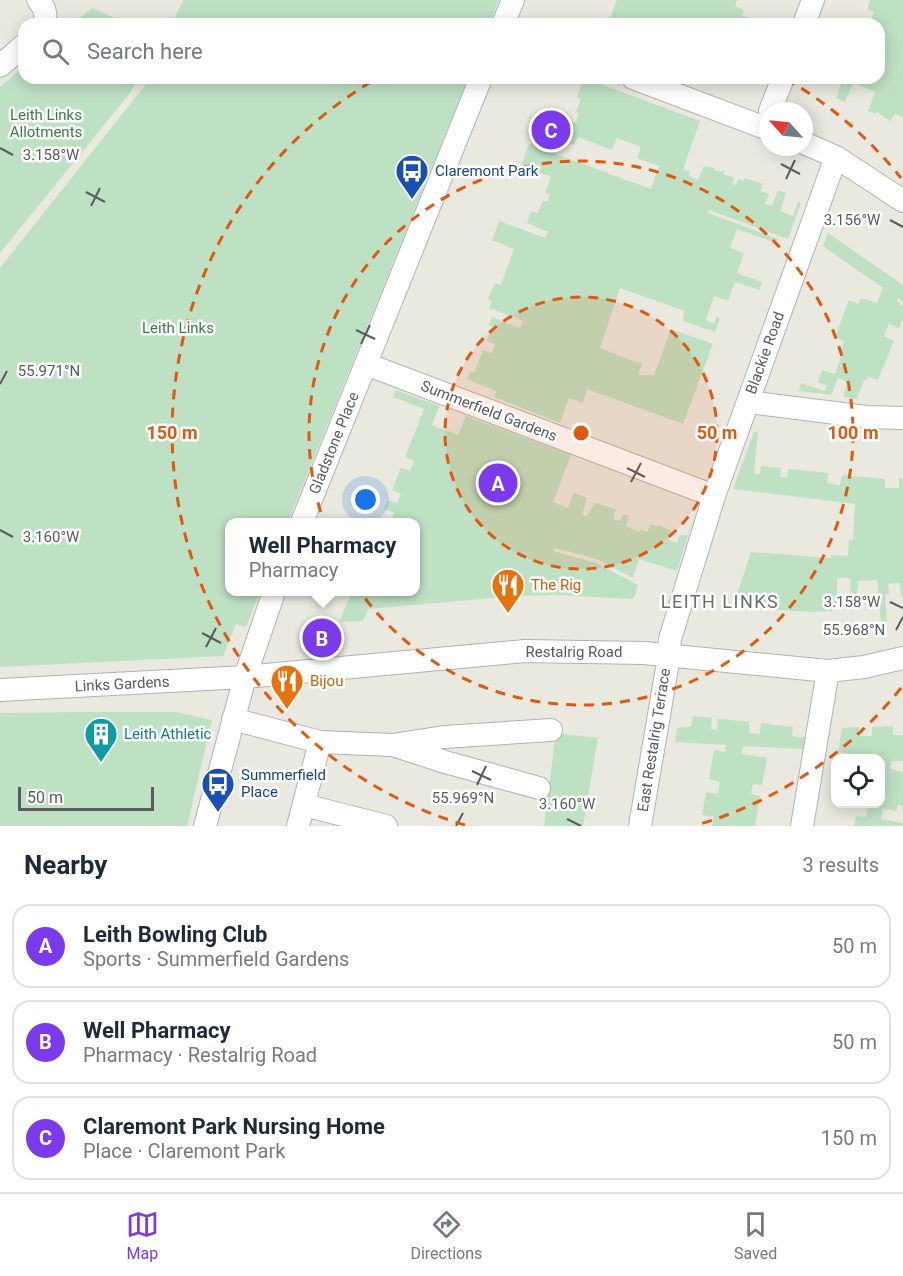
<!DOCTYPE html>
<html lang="en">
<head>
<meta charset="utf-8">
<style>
	body { margin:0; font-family:Roboto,sans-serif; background:#f6f6f7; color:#1f2937 }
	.controls { position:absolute; right:18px; bottom:18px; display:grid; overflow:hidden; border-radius:12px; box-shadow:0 3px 15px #0003 }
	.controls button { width:54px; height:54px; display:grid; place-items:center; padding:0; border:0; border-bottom:2px solid #e0e1e3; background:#fff; color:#1f2937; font:30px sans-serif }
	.compass { position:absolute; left:759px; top:102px; width:54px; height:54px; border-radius:50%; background:#fff; box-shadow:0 3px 15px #0003; rotate:297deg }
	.scale { position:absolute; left:18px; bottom:15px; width:136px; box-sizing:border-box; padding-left:6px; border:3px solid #595b5f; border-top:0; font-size:16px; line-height:21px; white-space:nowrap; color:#595b5f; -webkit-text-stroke:4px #fff; paint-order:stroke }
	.you { position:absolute; left:366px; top:500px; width:21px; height:21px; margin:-15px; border:4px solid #fff; border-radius:50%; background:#1a73e8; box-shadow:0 0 0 9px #1a73e833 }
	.badge { display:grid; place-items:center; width:39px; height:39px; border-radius:50%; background:#7c3aed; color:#fff; font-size:20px; font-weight:700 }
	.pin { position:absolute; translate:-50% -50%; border:3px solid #fff; box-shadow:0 2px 6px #0006 }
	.popup { position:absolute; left:225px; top:518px; width:195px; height:78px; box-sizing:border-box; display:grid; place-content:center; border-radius:12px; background:#fff; filter:drop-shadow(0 2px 4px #0005); font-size:20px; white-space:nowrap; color:#747a83 }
	.popup b { font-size:22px; color:#1f2937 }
	.popup::after { content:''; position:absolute; left:50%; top:100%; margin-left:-12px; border:12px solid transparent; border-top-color:#fff }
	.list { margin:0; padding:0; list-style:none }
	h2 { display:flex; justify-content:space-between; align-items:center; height:78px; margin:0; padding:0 24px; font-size:26px }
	h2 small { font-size:20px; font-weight:400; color:#747a83 }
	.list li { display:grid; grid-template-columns:39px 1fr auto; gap:18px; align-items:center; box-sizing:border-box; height:84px; margin:0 12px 12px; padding:0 12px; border:2px solid #e0e1e3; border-radius:18px }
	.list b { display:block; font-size:22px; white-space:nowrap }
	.list p { margin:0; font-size:20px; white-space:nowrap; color:#747a83 }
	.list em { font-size:20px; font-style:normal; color:#747a83 }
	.icon { flex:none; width:33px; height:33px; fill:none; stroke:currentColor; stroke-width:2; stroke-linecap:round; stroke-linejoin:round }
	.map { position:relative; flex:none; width:903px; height:826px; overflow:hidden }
	.search { position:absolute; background:#fff; box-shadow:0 3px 15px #0003; left:18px; right:18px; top:18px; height:66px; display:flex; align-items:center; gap:15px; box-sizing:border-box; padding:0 21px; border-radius:18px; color:#747a83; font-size:22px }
	.sheet { height:366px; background:#fff }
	nav { display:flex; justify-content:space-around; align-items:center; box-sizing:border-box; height:84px; border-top:2px solid #e0e1e3; background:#fff; font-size:16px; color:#747a83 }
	nav a { display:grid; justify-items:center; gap:3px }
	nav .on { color:#7c3aed }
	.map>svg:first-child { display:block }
</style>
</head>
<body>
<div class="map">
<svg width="903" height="826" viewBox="0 0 903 826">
	<rect width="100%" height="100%" fill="#eae9e0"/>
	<path fill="#bee0c3" d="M183,0H499L489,24H172Z
		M617,0H737L735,6L744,10L742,15L751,19L749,24H608Z
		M870,0H903V118L895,113L890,121L877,112L876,114L868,111L875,92L853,83L845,102L836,98L843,80L839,78H879V24H869L874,12L867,9Z
		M92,8L128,23L131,24H73Z
		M24,66V78H138L130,93L0,253V87Z
		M148,78H468L288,522H229V592H260L246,627L236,624L223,656L0,667V268L146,84Z
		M584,78L700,121L683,169L690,172L689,176L698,180L704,166L714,168V170L721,172L723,169H724L723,174L734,178L732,184L736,185L738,179L744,181L745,178L763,184L761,191L769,194L765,204L772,206L778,190L786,193L780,211L793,216L798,202L801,203L788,239L709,210L708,213L778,239L776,243L737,229L730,248L744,253L737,273L762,282L759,290L735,282L728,301L714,296L706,320L714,324L716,317L720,318L715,332L683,321L684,311L620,288L600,348L642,364L638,375H654L671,329L713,344L683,424L587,389L583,403L569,398L560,423L494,397L496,391L467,379L470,372L474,373L483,350L492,353L495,344L487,341L493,327L489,325L492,317L520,328L523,321L489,308L492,301L488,299L495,283L501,285L514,249L492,240L499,221L545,238L548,232L527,223L531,211L538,213L543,201L547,202L550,195L545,193L551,177L521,165L529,144L651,189L659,166L637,158L641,147L617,138L612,150L578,137L574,145L565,141L572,122L576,123L579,113L576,112L581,99L577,97Z
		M828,233L903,285V302L898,298L897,301L903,306V318L899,328L889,324L884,336L894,341L878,380L868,377L866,380H864L857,399L843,397L848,382L838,378L831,395L799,391L801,383L825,391L827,386L818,382L822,370L835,374L842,354L840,353L844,341L835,337L849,300L858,304L861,298L877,303L883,288L823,246Z
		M396,390L439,406L432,425L458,435L466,416L571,455L553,502L568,508L574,493L587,498L582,515L587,516L595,503L616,509L613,519L620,521L623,514L629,516L626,526L639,532L640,529L647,532L651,524L657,527L658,525L672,531L669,540L677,543L680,535H687L694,515L677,571L639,559L633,578L597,559L555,548L553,551L596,563L638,585L635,596L632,599L556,595L515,596L368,609L363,621L339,622L352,592H415V522H379L380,519L390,522L394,513L384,509L388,500L397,503L401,494L392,490L401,467L410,471L414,461L405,457L424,409L393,397Z
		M754,432H758L754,474H760L761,466L781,468L780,477L787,478L788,469L828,473L827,483L840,485L842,475L885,479V488H899V478H903V597H901L900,583L888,584L889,594H885L887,622L881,623L877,580L858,581L857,597H850L851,578H837V604H832V611L812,612L733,607L751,552L831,558V555L848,556L849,540H853L855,504L733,489Z
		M81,712H176L212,720L187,826H0V713Z
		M693,716L712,718L711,729L717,730L718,719H722L749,722V733L760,734L761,723L793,727L792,736L806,738L804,749L743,746L742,754L767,758L762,785L753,784L751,794L760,796L755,826H712L714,817L702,815L706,792L718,794L720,782L709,779L714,750L725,752L726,745L675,742L677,728L691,727Z
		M893,726V735H903V761H891L890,769L903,772V806L898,805L896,811L883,809L881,819L903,823V826H854L856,816L866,817L868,806L858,804H880V758L838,752L842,728L859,727V736H872V727Z
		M556,733L598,738L583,826H544Z"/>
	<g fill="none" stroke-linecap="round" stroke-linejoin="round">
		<defs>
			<path id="minor" d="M38,0C45,8 47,14 44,24
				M503,24L513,0
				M804,24L813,0
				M0,66L24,45
				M633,78L768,129
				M770,111L783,78
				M804,143L836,157L903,201
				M366,364L714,496
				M748,402L867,417L903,418
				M302,522L481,78
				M0,690L245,677L525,651L644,653L828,671L864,667L903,658
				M233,719L320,742L392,745L444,737L551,730
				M396,746L445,762L539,788
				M304,805L386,826
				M205,826L245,677L274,592
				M298,826L320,742
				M640,826L667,668L670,639L714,496L836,157
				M802,826L828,671"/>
		</defs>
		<use href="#minor" stroke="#b0b2b6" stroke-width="24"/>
		<use href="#minor" stroke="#fff" stroke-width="22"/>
	</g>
	<path fill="none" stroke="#595b5f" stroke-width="2" d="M0,148L13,155M781,164L800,174M786,179L795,160M86,192L105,202M91,206L100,188M890,220L903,227M356,330L375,339M361,344L370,325M0,384L7,371M627,468L645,477M631,482L641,463M0,530L13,537M890,602L903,608M896,630L903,617M202,633L221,643M206,647L216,628M472,771L491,780M477,785L486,766M567,819L581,826M456,826L463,813"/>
	<circle cx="581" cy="433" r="136" fill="#e15910" fill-opacity=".12"/>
	<g fill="none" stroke="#e15910" stroke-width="3" stroke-dasharray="10 8">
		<circle cx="581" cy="433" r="136"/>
		<circle cx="581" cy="433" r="272"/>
		<path d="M901 688A409 409 0 0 1 697 825M465 825A409 409 0 0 1 376 79M786 79A409 409 0 0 1 901 178"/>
	</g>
	<defs>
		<symbol id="bus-pin" viewBox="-11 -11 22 30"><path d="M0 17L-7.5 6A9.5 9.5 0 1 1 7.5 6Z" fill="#1a4fb4" stroke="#fff"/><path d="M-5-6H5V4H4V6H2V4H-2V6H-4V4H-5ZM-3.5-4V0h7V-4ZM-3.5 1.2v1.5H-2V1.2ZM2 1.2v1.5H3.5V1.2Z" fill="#fff"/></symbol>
		<symbol id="restaurant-pin" viewBox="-11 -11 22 30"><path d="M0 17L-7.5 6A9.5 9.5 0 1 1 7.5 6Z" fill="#e8710a" stroke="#fff"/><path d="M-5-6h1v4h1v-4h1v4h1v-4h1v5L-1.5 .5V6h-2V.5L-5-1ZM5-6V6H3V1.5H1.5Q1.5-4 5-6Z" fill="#fff"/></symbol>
		<symbol id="building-pin" viewBox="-11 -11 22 30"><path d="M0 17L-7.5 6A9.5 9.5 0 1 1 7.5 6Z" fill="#0f9aa8" stroke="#fff"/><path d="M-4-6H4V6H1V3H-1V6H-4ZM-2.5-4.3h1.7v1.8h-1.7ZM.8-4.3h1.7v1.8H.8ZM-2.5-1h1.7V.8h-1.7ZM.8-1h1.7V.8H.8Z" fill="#fff"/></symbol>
	</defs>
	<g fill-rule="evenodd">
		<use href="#bus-pin" x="393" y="152" width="38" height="52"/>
		<use href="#restaurant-pin" x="489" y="566" width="38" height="52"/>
		<use href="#restaurant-pin" x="268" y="662" width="38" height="52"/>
		<use href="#building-pin" x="82" y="715" width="38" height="52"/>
		<use href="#bus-pin" x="199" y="765" width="38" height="52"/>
	</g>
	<g text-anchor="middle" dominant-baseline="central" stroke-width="5" stroke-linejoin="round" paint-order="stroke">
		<g font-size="15" fill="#3b7c48" stroke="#fff">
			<text x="46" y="115">Leith Links<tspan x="46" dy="17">Allotments</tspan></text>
			<text x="178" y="328">Leith Links</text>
		</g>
		<g font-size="15" fill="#164399" stroke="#fff" text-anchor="start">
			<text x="435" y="171">Claremont Park</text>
			<text x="241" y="775">Summerfield<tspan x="241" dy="17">Place</tspan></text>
		</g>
		<g font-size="15" fill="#595b5f" stroke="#fff">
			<text transform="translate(765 353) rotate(-70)">Blackie Road</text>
			<text transform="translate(489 411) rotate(21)">Summerfield Gardens</text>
			<text transform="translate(334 443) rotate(-68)">Gladstone Place</text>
			<text x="574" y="652">Restalrig Road</text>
			<text transform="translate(122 684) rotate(-3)">Links Gardens</text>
			<text transform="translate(654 740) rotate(-81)">East Restalrig Terrace</text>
		</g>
		<g font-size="15" fill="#c56008" stroke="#fff" text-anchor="start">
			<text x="531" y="585">The Rig</text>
			<text x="310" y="681">Bijou</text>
		</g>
		<g font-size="15" fill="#0d838f" stroke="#fff" text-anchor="start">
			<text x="124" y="734">Leith Athletic</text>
		</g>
		<g font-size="18" letter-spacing="1.5" fill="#6a6c71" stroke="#fff">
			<text x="720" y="601">LEITH LINKS</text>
		</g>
	</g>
	<g font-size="15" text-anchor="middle" fill="#595b5f" stroke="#fff" stroke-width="5" stroke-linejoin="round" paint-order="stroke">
		<text x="51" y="160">3.158°W</text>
		<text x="852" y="225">3.156°W</text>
		<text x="49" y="376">55.971°N</text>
		<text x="51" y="542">3.160°W</text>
		<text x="852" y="607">3.158°W</text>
		<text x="854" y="635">55.968°N</text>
		<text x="463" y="803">55.969°N</text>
		<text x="567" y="809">3.160°W</text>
	</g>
	<circle cx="581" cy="433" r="9" fill="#e15910" stroke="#fff" stroke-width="3"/>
	<g font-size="18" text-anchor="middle" font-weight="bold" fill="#e15910" stroke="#fff" stroke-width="5" stroke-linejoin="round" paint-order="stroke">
		<text x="717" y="439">50 m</text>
		<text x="853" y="439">100 m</text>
		<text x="172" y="439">150 m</text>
	</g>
</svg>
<div class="controls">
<button><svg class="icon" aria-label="locate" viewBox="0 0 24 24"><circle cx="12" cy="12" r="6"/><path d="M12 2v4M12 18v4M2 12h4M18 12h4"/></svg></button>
</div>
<svg class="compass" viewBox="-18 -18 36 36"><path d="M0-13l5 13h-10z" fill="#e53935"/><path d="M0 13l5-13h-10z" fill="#747a83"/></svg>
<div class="scale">50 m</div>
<div class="you"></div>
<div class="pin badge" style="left:498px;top:483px">A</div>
<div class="pin badge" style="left:322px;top:638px">B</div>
<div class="popup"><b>Well Pharmacy</b>Pharmacy</div>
<div class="pin badge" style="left:551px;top:130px">C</div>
<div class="search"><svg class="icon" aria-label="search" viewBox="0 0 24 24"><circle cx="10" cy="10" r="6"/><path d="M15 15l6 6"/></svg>Search here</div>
</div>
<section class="sheet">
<h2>Nearby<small>3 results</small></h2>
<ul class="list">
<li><span class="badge">A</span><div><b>Leith Bowling Club</b><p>Sports · Summerfield Gardens</p></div><em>50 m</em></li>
<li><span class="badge">B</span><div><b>Well Pharmacy</b><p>Pharmacy · Restalrig Road</p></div><em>50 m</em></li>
<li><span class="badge">C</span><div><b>Claremont Park Nursing Home</b><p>Place · Claremont Park</p></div><em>150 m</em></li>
</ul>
</section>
<nav>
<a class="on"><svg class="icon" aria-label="map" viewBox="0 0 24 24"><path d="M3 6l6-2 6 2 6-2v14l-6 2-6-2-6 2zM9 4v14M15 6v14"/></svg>Map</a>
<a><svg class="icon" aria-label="directions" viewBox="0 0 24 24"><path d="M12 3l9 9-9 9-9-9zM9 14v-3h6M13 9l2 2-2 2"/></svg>Directions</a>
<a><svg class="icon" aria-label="saved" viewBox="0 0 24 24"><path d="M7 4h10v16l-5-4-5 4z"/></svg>Saved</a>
</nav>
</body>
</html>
